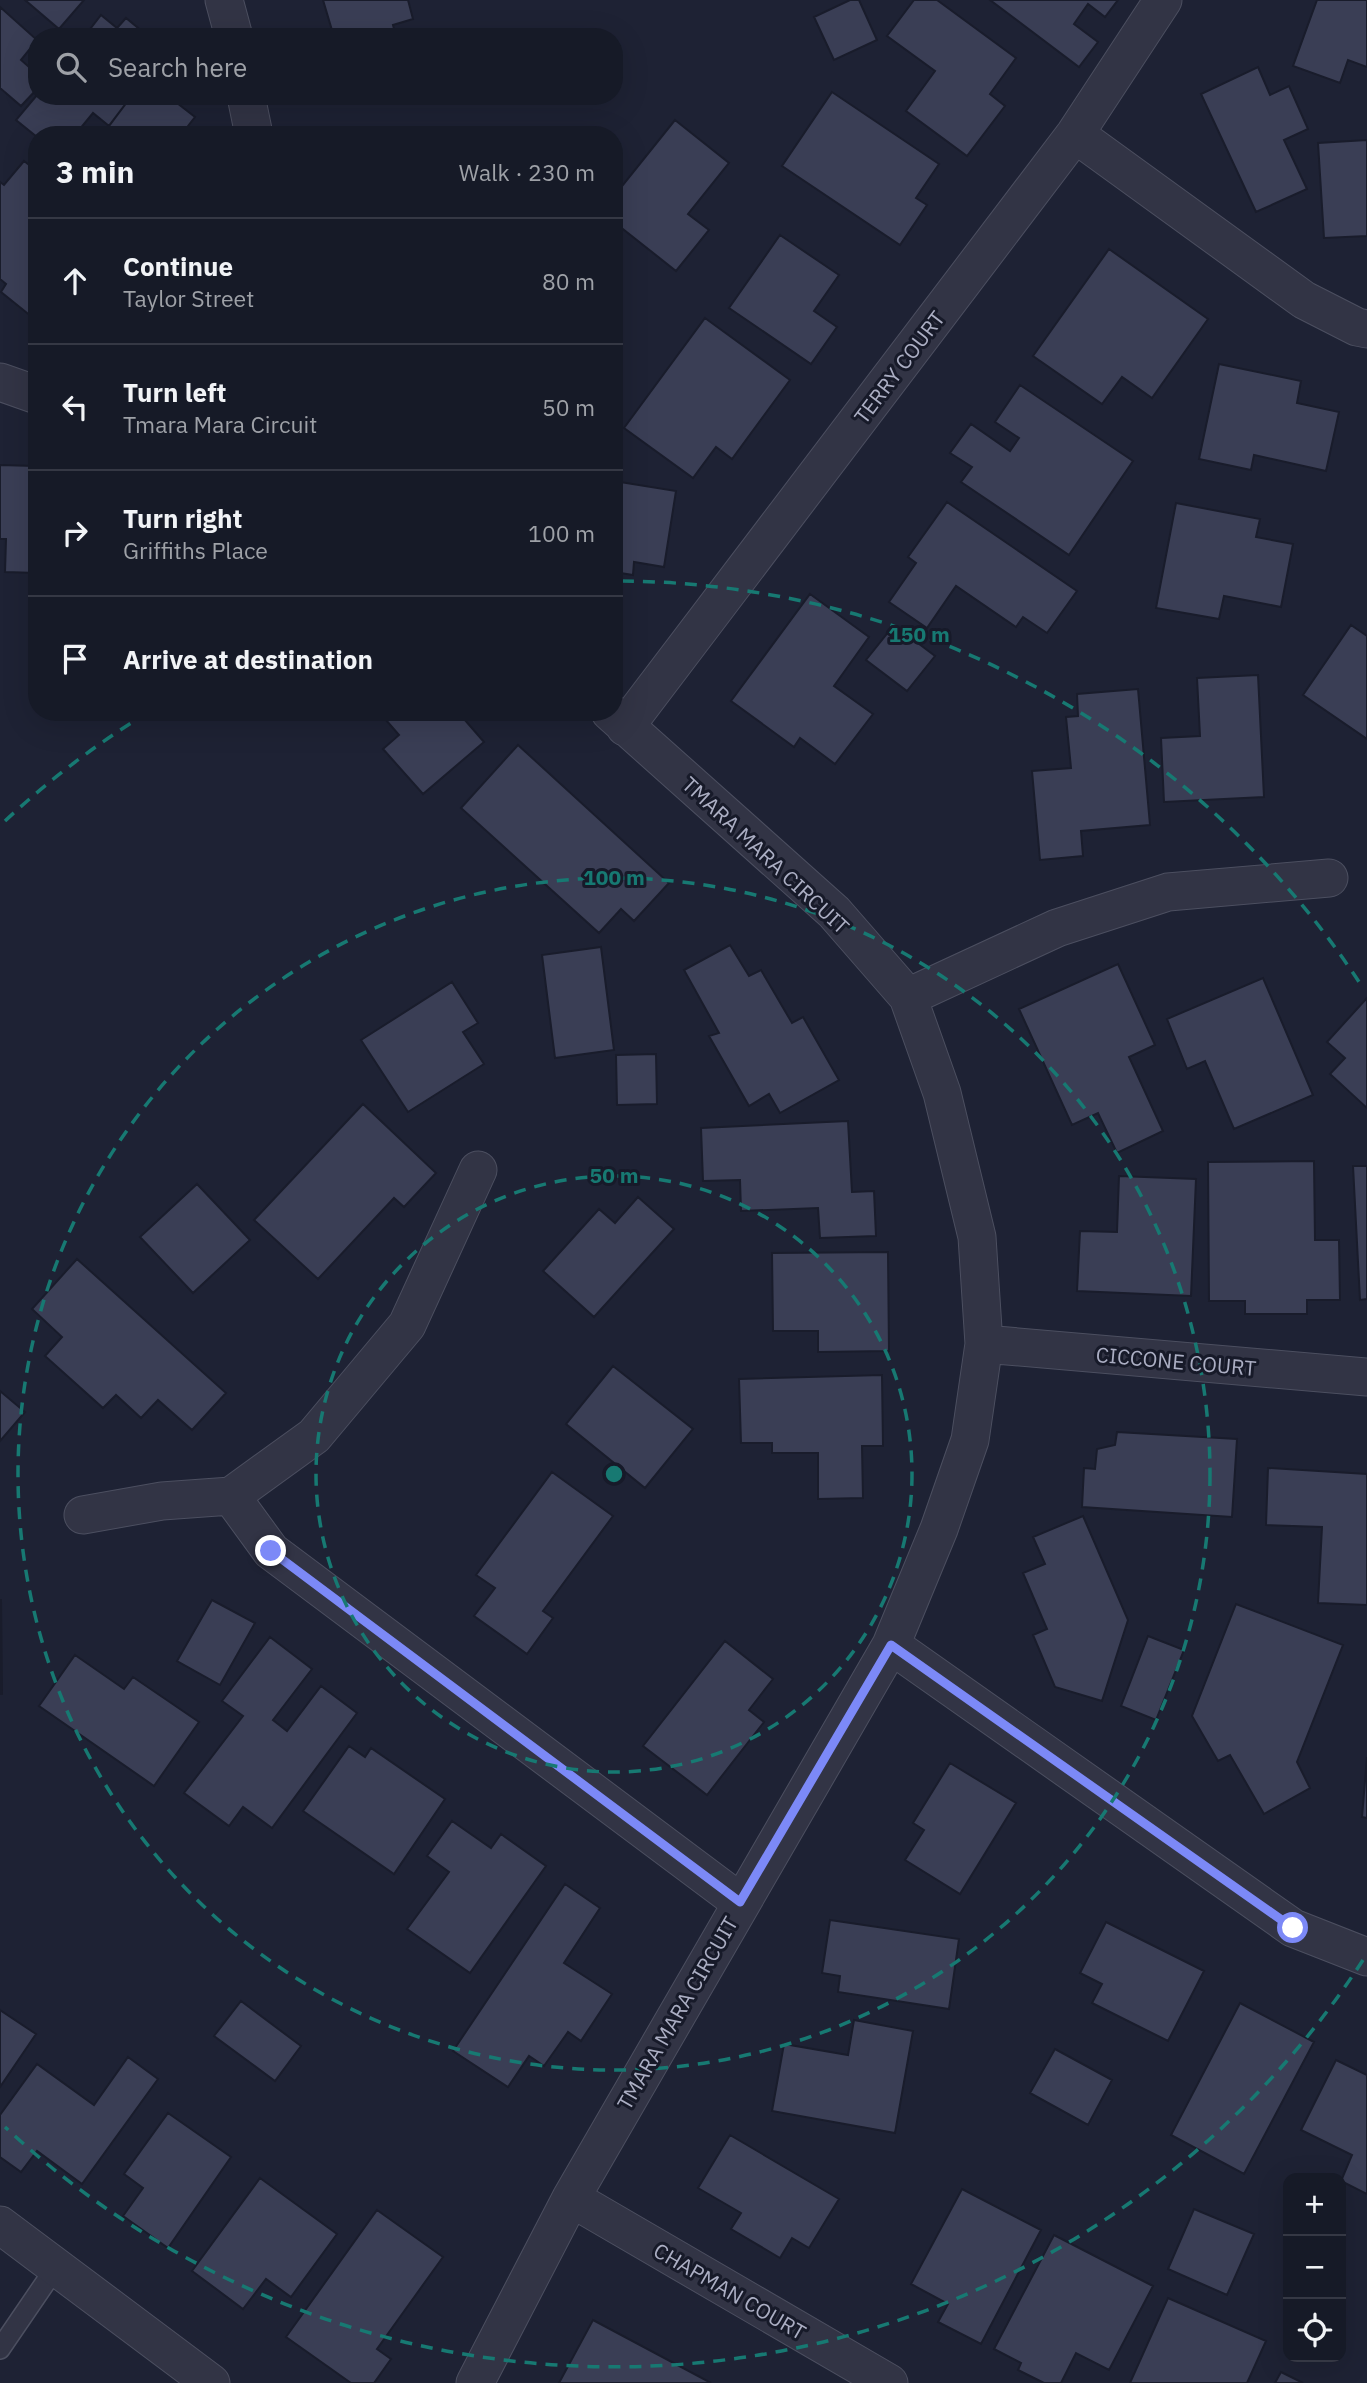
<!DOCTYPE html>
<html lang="en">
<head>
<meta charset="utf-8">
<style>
	body { margin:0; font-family:"IBM Plex Sans",sans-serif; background:#232733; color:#f1f3f6 }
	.controls { position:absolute; right:21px; bottom:21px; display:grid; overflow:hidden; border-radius:14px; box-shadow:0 7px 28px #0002 }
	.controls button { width:63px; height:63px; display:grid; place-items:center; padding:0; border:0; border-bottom:2px solid #353844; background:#161a27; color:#f1f3f6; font:35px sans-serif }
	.stop { position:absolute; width:21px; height:21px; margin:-16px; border:5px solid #7c89f7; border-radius:50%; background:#fff }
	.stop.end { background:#7c89f7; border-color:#fff; box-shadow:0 2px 7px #0008 }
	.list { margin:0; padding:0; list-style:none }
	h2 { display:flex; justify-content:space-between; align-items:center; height:91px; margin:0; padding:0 28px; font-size:30px }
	h2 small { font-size:23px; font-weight:400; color:#9ea1a7 }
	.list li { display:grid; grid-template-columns:46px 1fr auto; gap:21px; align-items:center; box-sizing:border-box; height:126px; padding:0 28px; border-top:2px solid #353844 }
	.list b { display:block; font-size:26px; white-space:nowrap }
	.list p { margin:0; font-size:23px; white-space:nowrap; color:#9ea1a7 }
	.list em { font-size:23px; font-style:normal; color:#9ea1a7 }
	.icon { flex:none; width:38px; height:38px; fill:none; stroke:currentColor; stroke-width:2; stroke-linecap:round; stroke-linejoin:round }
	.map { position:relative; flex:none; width:1367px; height:2383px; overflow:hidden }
	.search { position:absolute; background:#161a27; box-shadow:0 7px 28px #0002; left:28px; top:28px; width:595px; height:77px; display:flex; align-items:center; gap:18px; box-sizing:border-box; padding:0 24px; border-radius:28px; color:#9ea1a7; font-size:26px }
	.panel { position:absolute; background:#161a27; box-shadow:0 7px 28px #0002; left:28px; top:126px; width:595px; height:595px; border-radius:28px }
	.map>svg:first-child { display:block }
</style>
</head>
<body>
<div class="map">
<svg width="1367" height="2383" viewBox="0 0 1367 2383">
	<rect width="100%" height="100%" fill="#1e2234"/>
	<path fill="#3a3e55" stroke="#191c2b" stroke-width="2" d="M25,0H84L59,29Z
		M323,0H408L413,19L393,25L396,37H334Z
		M850,0H859L877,40L834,60L814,17Z
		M914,0H937L1016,58L990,94L1005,106L967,156L906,111L935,71L887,36Z
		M990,0H1118L1105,17L1088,4L1074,24L1098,42L1079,67Z
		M1317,0H1367V67L1348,60L1340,83L1293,66Z
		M0,7L37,40L21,60L37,74V89L21,106L0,88Z
		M101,15L117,28L126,18L149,37H84Z
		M1258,67L1270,95L1289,86L1308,129L1284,140L1307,189L1256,212L1201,94Z
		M832,92L939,164L916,198L927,205L900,245L782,166Z
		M37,95L127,96L130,98L109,126L93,113L75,135L37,137L16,120Z
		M127,96H168L195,117L181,135H102L130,98Z
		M675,120L729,163L688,214L709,230L676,271L614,222V196Z
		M1367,140V236L1324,238L1318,143Z
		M24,161L37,171V321L1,292L6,284L0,279V182L4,185Z
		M780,235L839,275L814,311L837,327L811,364L729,308Z
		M1109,249L1208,319L1152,398L1122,377L1102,404L1033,356Z
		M705,318L790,380L732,459L716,447L693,478L624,428Z
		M1219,364L1301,381L1297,403L1339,412L1326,471L1254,455L1251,470L1199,459Z
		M1020,385L1133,461L1069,555L961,482L972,467L950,453L971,424L1010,451L1019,438L995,422Z
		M0,465L35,466L37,573L5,572L6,539H0Z
		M614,481L676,491L664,567L634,562L633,575L614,572Z
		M947,502L1077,591L1047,633L1023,617L1016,627L956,586L927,628L889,602L916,563L908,557Z
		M1176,503L1260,519L1256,537L1293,544L1281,607L1224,596L1219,619L1156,608Z
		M810,594L869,637L834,686L873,714L835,764L800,738L794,747L731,701Z
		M894,625L935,656L907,691L866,660Z
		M1351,625L1367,636V739L1303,695Z
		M1258,675L1264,797L1164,802L1161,738L1200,736L1197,678Z
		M1138,689L1150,825L1081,831L1083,856L1040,860L1032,771L1071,768L1066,717L1078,716L1077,694Z
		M379,712H458L484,742L423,794L383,749L399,735Z
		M518,745L669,883L634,921L621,909L599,933L461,808Z
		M730,945L749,976L761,970L792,1023L803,1017L839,1080L780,1113L769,1094L749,1106L709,1036L719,1033L684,970Z
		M601,947L614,1050L555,1058L542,955Z
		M1118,964L1155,1045L1129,1057L1163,1131L1117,1153L1098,1113L1072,1125L1019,1009Z
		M1263,978L1313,1095L1234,1129L1205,1061L1187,1069L1167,1019Z
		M452,982L478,1023L463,1032L484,1064L408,1112L361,1040Z
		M1367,998V1108L1330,1074L1345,1058L1327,1042Z
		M656,1054L657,1104L617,1105L616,1055Z
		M363,1104L436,1173L404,1207L394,1198L318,1279L254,1220Z
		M848,1121L852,1192L874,1191L876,1236L820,1238L818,1208L741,1211L740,1180L703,1181L701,1128Z
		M1314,1161L1315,1240H1339L1340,1300H1307V1314H1245V1301H1209L1208,1162Z
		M1353,1166H1367V1299L1360,1300Z
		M1119,1176L1196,1179L1191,1296L1077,1291L1080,1231L1117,1232Z
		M197,1184L250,1240L193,1293L140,1237Z
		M638,1197L674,1229L594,1317L543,1271L599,1209L615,1223Z
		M888,1252L889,1351L818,1352V1331H773L772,1253Z
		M77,1259L226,1393L192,1430L158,1400L141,1418L116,1395L103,1408L45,1356L62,1337L32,1309Z
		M613,1366L693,1429L645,1488L566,1424Z
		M882,1375L883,1446H862L863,1498L818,1499V1453H772V1443H741L739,1379Z
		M0,1391L25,1412L0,1441Z
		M1117,1432L1237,1439L1232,1517L1082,1507L1084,1468L1095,1469L1097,1449L1115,1445Z
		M1268,1468L1367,1474V1605L1318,1603L1322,1527L1266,1525Z
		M552,1472L613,1516L543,1611L553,1618L527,1654L474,1616L495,1588L476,1575Z
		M1083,1516L1128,1620L1102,1701L1055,1687L1033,1635L1047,1629L1023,1573L1045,1564L1033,1537Z
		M0,1600H1L2,1694H0Z
		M212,1600L255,1623L220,1685L177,1661Z
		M1236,1604L1343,1645L1297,1762L1310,1788L1264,1814L1230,1755L1218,1761L1192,1716Z
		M1148,1636L1184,1650L1156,1720L1121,1706Z
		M270,1637L312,1669L273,1720L287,1731L321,1686L357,1713L272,1828L243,1807L229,1826L184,1793L243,1716L222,1701Z
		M725,1641L773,1679L749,1710L764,1722L707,1795L643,1746Z
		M75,1655L124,1689L133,1677L199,1722L154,1786L39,1706Z
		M349,1746L365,1757L371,1748L445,1799L394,1874L303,1811Z
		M1367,1757V1818L1362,1817Z
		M950,1763L1016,1803L960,1894L905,1860L924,1830L913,1823Z
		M452,1821L491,1848L501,1834L546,1866L470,1973L407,1929L449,1872L427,1856Z
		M565,1884L600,1908L564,1963L612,1994L581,2041L568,2032L544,2066L529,2056L508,2087L453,2051Z
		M830,1920L959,1939L949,2009L838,1992L840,1976L822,1973Z
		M1106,1922L1204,1971L1168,2041L1092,2003L1102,1984L1080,1973Z
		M241,2001L301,2046L275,2081L214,2036Z
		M1240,2003L1314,2042L1244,2174L1171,2135Z
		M0,2010L36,2034L0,2087Z
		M854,2020L913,2031L895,2133L772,2111L784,2044L848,2055Z
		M1055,2049L1112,2080L1088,2125L1030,2093Z
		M128,2057L158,2079L82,2184L37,2151L21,2172L0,2157V2115L37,2064L94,2105Z
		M1336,2060L1367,2075V2194L1341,2181L1352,2155L1301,2130Z
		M168,2113L231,2157L168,2248L123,2216L143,2188L124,2174Z
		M730,2135L839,2199L809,2248L792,2238L780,2258L731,2229L741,2213L698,2188Z
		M260,2178L337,2234L291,2297L266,2279L243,2309L192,2271Z
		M962,2189L1041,2230L981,2344L938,2322L948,2304L911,2284Z
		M1194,2209L1254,2234L1227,2295L1168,2269Z
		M377,2210L443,2257L377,2349L391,2359L374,2383H351L286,2337Z
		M1054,2235L1153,2286L1109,2370L1076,2353L1061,2383H1044L1018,2370L1021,2363L994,2349Z
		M1168,2298L1266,2341L1247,2383H1130Z
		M593,2320L711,2383H559Z
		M1281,2372L1303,2383H1275Z"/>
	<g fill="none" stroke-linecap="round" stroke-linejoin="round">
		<defs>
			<path id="service" d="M0,2349L56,2267"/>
			<path id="minor" d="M224,0L234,37
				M246,96L254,135
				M1075,134L1304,300L1357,327L1367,329
				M0,382L37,395
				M625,727L1075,134L1163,0
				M908,997L1057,928L1168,892L1329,878
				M984,1344L1367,1377
				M231,1496L271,1551L740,1902
				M83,1515L162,1501L231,1496L314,1436L407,1325L478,1170
				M891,1645L1293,1928L1367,1957
				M571,2198L889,2383
				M0,2225L211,2383
				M475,2383L571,2198L891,1645L939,1529L970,1440L984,1344L977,1237L942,1093L908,997L834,912L610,712"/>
		</defs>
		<use href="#service" stroke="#4c4f60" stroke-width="22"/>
		<use href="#minor" stroke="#4c4f60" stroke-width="39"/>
		<use href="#service" stroke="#323445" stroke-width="19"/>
		<use href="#minor" stroke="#323445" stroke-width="37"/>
	</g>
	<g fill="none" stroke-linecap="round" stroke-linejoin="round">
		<path stroke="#7c89f7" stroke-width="9" d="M271,1551L740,1902L891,1645L1293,1928"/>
	</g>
	<g fill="none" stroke="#177972" stroke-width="3.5" stroke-dasharray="12 9">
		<circle cx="614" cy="1474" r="298"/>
		<circle cx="614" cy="1474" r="596"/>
		<path d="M1363 1960A893 893 0 0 1 5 2127M5 821A893 893 0 0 1 147 713M622 581A893 893 0 0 1 1363 988"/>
	</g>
	<g text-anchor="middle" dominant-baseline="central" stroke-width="6" stroke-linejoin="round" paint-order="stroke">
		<g font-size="21" fill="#abaec3" stroke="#171a29">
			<text transform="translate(899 367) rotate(-53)">TERRY COURT</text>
			<text transform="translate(766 855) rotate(43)">TMARA MARA CIRCUIT</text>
			<text transform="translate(1176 1361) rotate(5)">CICCONE COURT</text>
			<text transform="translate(677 2013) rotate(-60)">TMARA MARA CIRCUIT</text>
			<text transform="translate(730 2291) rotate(30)">CHAPMAN COURT</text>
		</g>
	</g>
	<circle cx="614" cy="1474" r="10" fill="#177972" stroke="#171a29" stroke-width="3.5"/>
	<g font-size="21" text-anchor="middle" font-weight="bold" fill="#177972" stroke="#171a29" stroke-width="6" stroke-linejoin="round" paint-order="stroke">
		<text x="919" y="642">150 m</text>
		<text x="614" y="885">100 m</text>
		<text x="614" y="1183">50 m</text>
	</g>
</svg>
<div class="controls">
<button>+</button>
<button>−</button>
<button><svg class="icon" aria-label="locate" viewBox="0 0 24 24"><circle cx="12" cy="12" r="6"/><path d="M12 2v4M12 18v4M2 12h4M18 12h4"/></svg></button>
</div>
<div class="stop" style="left:1293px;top:1928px"></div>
<div class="stop end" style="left:271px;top:1551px"></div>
<div class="search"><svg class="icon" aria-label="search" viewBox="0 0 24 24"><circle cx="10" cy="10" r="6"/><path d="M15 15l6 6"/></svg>Search here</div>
<section class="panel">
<h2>3 min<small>Walk · 230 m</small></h2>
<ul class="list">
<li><svg class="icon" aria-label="ahead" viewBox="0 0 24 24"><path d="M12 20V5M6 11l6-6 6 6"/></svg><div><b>Continue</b><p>Taylor Street</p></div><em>80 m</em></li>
<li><svg class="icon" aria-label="left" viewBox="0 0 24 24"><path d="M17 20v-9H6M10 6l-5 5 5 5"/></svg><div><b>Turn left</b><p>Tmara Mara Circuit</p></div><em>50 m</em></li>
<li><svg class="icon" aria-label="right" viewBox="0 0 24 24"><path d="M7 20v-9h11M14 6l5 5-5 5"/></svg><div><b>Turn right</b><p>Griffiths Place</p></div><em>100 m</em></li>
<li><svg class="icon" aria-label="arrive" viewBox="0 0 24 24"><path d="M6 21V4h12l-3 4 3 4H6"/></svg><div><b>Arrive at destination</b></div></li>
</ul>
</section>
</div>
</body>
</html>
